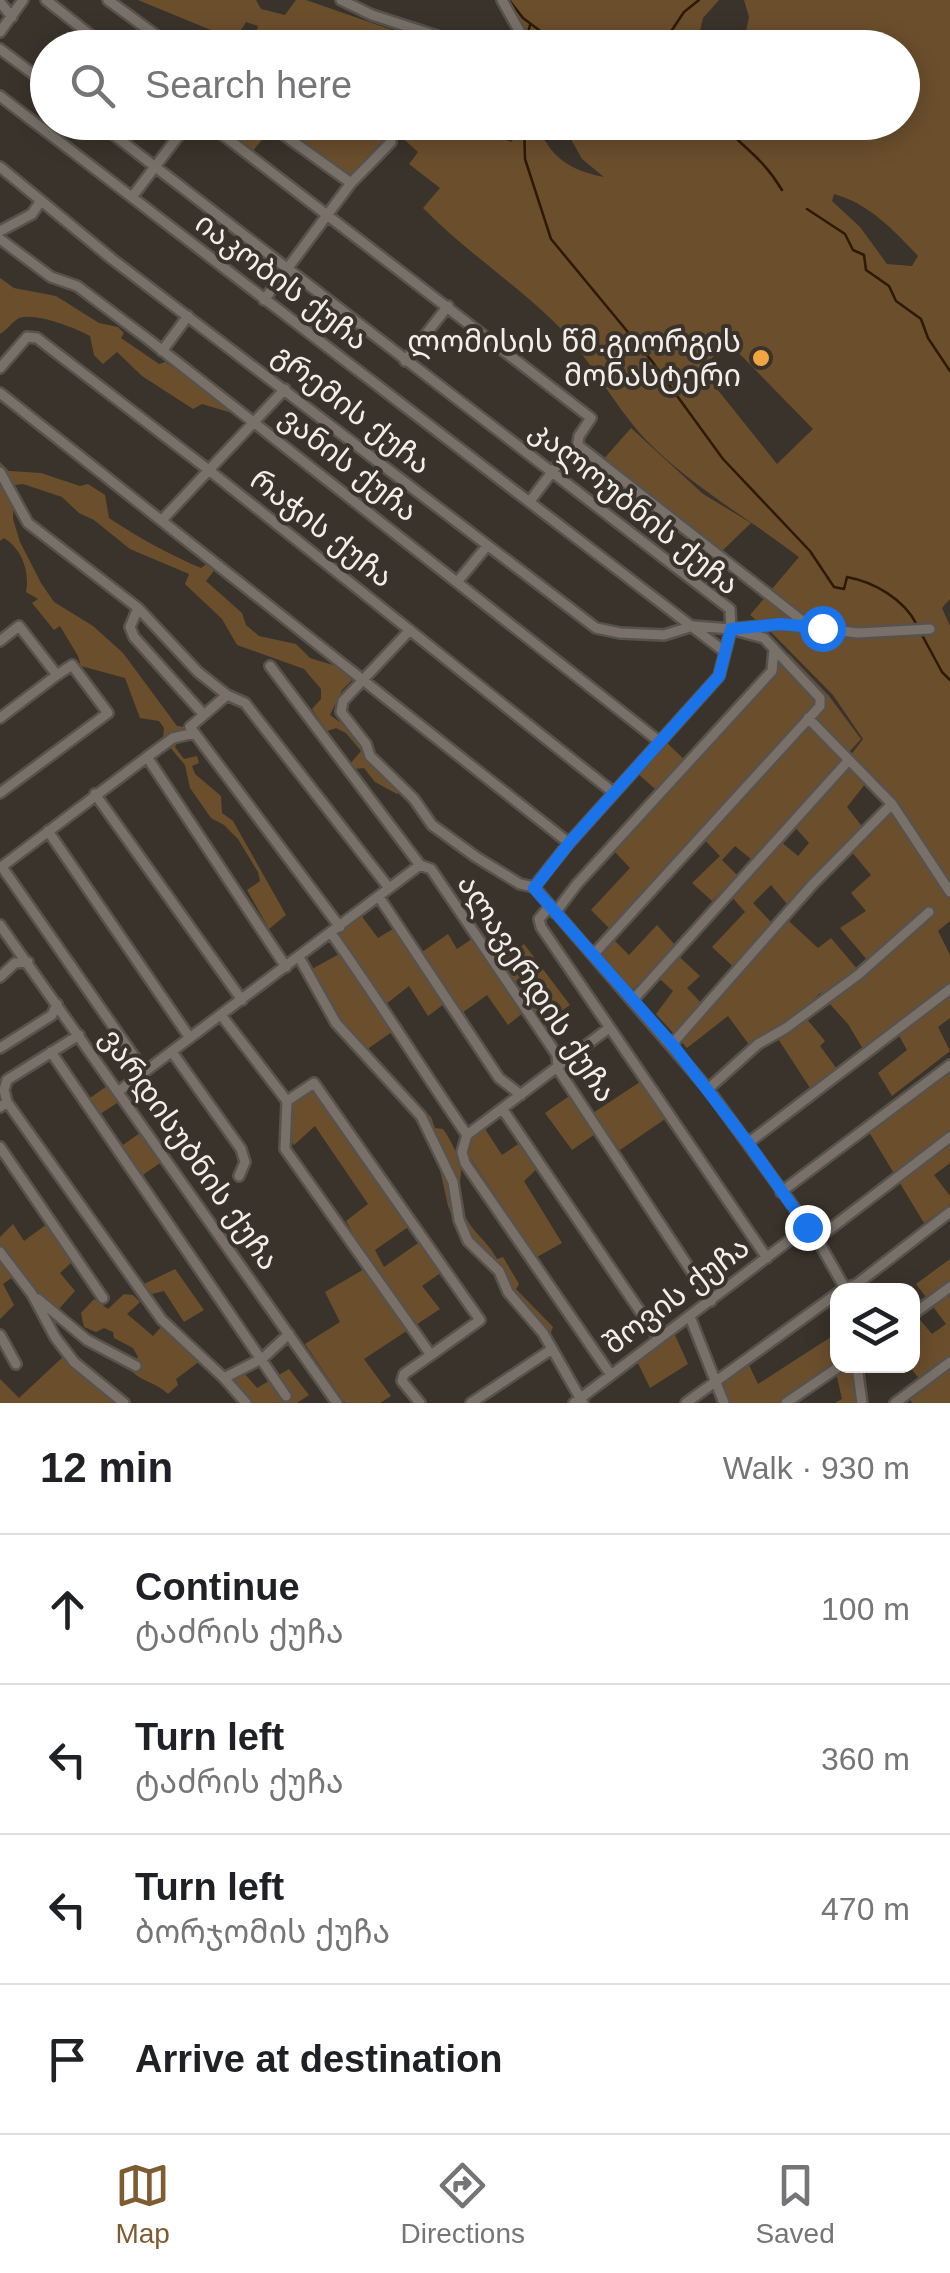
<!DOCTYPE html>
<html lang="en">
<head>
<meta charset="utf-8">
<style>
	body { margin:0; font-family:Arial,"Noto Sans Georgian",sans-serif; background:#f6f6f6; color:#202124 }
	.controls { position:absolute; right:30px; bottom:30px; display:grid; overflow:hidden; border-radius:20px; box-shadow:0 5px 25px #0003 }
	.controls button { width:90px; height:90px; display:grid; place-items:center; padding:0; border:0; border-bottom:2px solid #e0e0e0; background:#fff; color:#202124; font:50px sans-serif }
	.stop { position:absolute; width:30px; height:30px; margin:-22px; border:8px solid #1a73e8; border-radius:50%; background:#fff }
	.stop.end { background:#1a73e8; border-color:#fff; box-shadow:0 2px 10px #0008 }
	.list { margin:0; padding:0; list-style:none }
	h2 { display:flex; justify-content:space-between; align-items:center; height:130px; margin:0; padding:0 40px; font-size:42px }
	h2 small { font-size:32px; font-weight:400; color:#757577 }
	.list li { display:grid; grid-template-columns:65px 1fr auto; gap:30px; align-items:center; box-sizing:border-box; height:150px; padding:0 40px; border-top:2px solid #e0e0e0 }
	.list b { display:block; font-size:38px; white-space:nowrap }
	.list p { margin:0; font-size:32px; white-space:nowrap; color:#757577 }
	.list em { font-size:32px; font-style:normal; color:#757577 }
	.icon { flex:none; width:55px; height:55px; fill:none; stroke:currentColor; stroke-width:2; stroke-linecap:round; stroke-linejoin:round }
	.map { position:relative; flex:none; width:950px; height:1403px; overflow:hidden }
	.search { position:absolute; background:#fff; box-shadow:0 5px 25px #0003; left:30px; right:30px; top:30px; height:110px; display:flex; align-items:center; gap:25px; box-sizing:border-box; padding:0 35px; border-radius:55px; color:#757577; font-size:38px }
	.sheet { height:730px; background:#fff }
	nav { display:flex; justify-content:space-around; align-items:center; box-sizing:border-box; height:140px; border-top:2px solid #e0e0e0; background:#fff; font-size:28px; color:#757577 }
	nav a { display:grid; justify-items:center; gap:5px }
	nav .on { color:#7e5c31 }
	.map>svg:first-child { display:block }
</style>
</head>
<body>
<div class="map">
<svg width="950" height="1403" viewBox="0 0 950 1403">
	<rect width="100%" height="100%" fill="#3a332b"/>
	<path fill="#6b4f2d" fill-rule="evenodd" d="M138,0H256L261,9L285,15L296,0H306L441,47H251L258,26L246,22L235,40Z
		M505,0H719L703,18L699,36L710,48L533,47L512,30L519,22Z
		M744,0H950V599L942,608L950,626V882L901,806L850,756L863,739L833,695L767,628L930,632L934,627L926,623L857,629L760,623L750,615L799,557C748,518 691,486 646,440C611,402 589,355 551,319C510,280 462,248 423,208L440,188L409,164L418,152L399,135L393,140L362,123H495L499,138L512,142L516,123H538C547,156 571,171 604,177L582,159L562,123L902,122V48L761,47L746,31L749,17ZM834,194C868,203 894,230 918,256L912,266L887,264L860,227L832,201ZM728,342L813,429L777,464L701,369Z
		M228,123H354L387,142L350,179L275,124L252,152L223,130Z
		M0,278L14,288L56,296L99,323L118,327L124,333L121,338L159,364L165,362L242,416L202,404L193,409L142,376L117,352L103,364L94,355L90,336C76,328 35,312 19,318C13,321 7,330 0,334Z
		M631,428L703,494L751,523L720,553L602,461Z
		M0,462L9,471L41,473L80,486L88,484L105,495L109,518C139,538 168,554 201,568L209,562L216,568L206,581L242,613L246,625L259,636L296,644L310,658L339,667L354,678L342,690L330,715L351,730L402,791L397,794L375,782L364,768L354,769L350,764L361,751L346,733L336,728L327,731L312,709L321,699V689L304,669L237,645L222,619L185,584L189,574L130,549L94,520L79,513L62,497L23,484L14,485L13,519L20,542L41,583L54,602L93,626L123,653L177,726L186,727L192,740L177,742L175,747L184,759L197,756L199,763L192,766L195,774L221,796L222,813L233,821L286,915L269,929L247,890L260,881L258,872L238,839L224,825L211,818L190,788L185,765L163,739L164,728L159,721L140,718L125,678L81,666L78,656L60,626L54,630L32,603L38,599L26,592C30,572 22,549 4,538L0,541Z
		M789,654L829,696L861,739L751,859L735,846L722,860L737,875L712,901L692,883L720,856L697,832L609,928L591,910L630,868L613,850L663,796L637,773L666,742L690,765Z
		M848,766L866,783L847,807L864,829L787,904L771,885L753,903L771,922L780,913L818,948L831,938L858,970L868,961L840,928L866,911L851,893L871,875L851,851L890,811L950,900V921L938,931L950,955V982L863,1049L848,1024L820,993L801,1012L825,1041L820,1046L837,1069L810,1088L773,1031L750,1046L728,1016L687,1048L656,1014L673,991L651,971L632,990L600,954L614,940L629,955L657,925L675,945L672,950L700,976L687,988L706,1008L739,972L712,947L745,912L731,896L780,841L798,856L809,843L793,825Z
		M360,914L378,938L401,924L422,952L448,934L457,949L482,932L501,962L524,944L570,1005L544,1023L530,1007L508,1025L487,995L462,1013L452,998L428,1016L409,986L386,1004L402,1025L366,1050L339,1019L312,969L350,948L337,931Z
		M950,993V1018L938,1027L950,1051L892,1096L878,1073L907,1050L898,1034Z
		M950,1069V1163L934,1175L950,1196V1204L924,1223L869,1132Z
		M643,1080L668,1117L620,1150L604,1128L572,1150L545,1113L572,1094L587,1117Z
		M107,1086L117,1103L97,1116L87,1100Z
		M306,1091L317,1092L411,1225L375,1250L384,1267L421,1241L442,1272L422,1286L440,1309L364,1359L391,1396L380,1403H345L305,1344L340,1322L325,1292L371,1265L346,1221L368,1204L315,1126L294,1145L290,1139L293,1103Z
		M418,1105L431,1117L435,1128L443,1129C450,1138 462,1162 461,1173C459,1187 459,1199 464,1213C471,1232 488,1241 497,1259L503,1257L519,1284L516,1289L553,1327L549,1337L491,1268L463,1242L448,1206L435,1146L410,1106Z
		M485,1129L502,1155L521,1142L538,1168L524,1181L562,1243L537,1257L465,1150L472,1138Z
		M140,1133L160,1163L140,1177L120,1147Z
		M13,1224L24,1241L47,1224L74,1260L60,1273L75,1291L57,1311L35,1294L20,1272L3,1284L14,1305L0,1319V1237Z
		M950,1259V1357L920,1380L909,1366H912L913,1317L916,1315L932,1334L946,1324L916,1284Z
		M175,1269L204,1310L184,1322L164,1291L152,1294L144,1284Z
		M124,1294L133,1295L140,1302L127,1314L153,1336L163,1325L200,1361L176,1379L178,1385L168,1394C156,1382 141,1382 131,1370L138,1357L133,1348L114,1338L113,1332L104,1328L96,1332L84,1327L81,1313L94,1299L108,1309Z
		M674,1333L688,1364L650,1388L637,1361Z
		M837,1333V1363L779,1403H729L720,1381L748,1363L758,1384Z
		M65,1355L119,1403H0V1379L19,1398Z
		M846,1366H858L862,1403H835L842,1399L836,1373Z
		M950,1366V1403H912L909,1397Z
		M289,1369L309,1395L297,1403H250L228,1380L243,1372L257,1388Z"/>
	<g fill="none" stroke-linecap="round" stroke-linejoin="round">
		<path stroke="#2d1a02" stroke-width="2.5" d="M509,0L523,18L563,48
			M524,48L530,25
			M660,48L684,12L699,0
			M524,122L525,159L551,239L651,360L723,459L810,551L834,587L844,589L847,577C874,582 904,599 917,625
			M719,122C743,147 763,158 782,190
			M807,209L845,234L853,250L864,255L866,270L889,286L896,301L921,319L928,338L950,371
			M922,635L942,672L950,680"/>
		<defs>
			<path id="minor" d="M46,0L107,48
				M108,0L157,36
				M341,0L372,15L474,48
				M502,0L521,34L519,48
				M0,2L12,17
				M0,32L23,0
				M0,49L48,85
				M0,96L725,652
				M97,122L730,609L731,629L719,676L569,843L534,887
				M206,122L591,418L579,436L577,449L565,455L530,501
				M266,122L351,183
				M0,167L112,259L596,628L620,633L664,635L693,626L731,629L781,624L858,633L930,629
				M132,197L189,122
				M0,231L32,214L40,202
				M0,239L51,277L77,286L149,340L660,742
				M264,300L351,183L391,142
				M162,351L188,316
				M405,361L448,306
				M0,368L27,337L37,338L210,471L614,793
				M0,393L569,843
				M579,446L809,626
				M0,472L28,523L138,608L198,672L227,695L245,703L389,888
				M162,520L285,389
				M458,581L487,546
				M138,608L130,627L134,637L204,715
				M410,630L343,701L341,712L366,744L370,756L414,799L432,825L476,857L520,884L534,887L708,1089L817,1239L846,1290
				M0,641L19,626L57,675L72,665L108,713L0,793
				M270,666L420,865L431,869L557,1055L558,1069L711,1301
				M227,695L190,727L340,927
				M0,718L57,675
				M808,718L892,804L950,892
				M147,757L173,738L194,733
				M95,794L242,1000
				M48,831L190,1038
				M2,867L145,1072
				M0,868L147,757L286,967
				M379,897L499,1078L521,1095
				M549,907L539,919L541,927L767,1258
				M555,913L577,884L772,671L774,649
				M0,925L337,1403
				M331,933C378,999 421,1068 467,1135
				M593,955L820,706V698L764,638L738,631
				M299,957L336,1023L421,1116L453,1182L459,1220L468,1241L499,1271L508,1292L543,1333L583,1403
				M0,977L15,963L28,962
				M632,1001L848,761
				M221,1015L287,1101L285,1149L431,1355L404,1374L402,1381L420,1403
				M609,1028L467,1135L462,1152L465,1163L611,1375
				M672,1044L812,885L892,804
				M0,1048L52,1015L57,1004
				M51,1052L286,1396
				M172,1052L241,1149L245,1162L239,1176
				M708,1089L758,1044L786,1028L858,975L929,912
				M119,1091L420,865
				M287,1101L314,1083L480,1320L431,1355
				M7,1102L162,1320L224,1378L263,1358L289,1334
				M0,1107L7,1102L4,1090L7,1080L79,1035
				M503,1110L659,1339
				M748,1143L950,989
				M0,1147L103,1298
				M781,1192L950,1065
				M817,1239L950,1137
				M0,1252L32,1294L55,1337L74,1362L124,1403
				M843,1289L857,1284L950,1212
				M38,1299L87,1340L136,1366
				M912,1315L950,1287
				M690,1317L724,1403
				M0,1335L16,1364
				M857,1366L862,1403
				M224,1378L246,1403
				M471,1403L552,1349
				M574,1403L807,1227
				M686,1403L838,1293
				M786,1403L840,1366
				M895,1403L950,1362"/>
		</defs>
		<use href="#minor" stroke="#57524b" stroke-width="14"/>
		<use href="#minor" stroke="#797169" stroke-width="9"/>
	</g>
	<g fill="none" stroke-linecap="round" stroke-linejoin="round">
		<path stroke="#1a73e8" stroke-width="12" d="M807,1227L748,1143L672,1044L534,888L570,842L719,676L731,629L781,624L822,628"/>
	</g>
	<circle fill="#f1a540" stroke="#3a332b" stroke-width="4" cx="761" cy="358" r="10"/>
	<g text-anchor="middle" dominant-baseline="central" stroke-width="8" stroke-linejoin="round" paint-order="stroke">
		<g font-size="30" fill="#f2eee9" stroke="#3a332b">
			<text transform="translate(282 281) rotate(37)">იაკობის ქუჩა</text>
			<text transform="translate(352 409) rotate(38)">გრემის ქუჩა</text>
			<text transform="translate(349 464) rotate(38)">ვანის ქუჩა</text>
			<text transform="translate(635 507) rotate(39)">კალოუბნის ქუჩა</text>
			<text transform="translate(322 528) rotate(38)">რაჭის ქუჩა</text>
			<text transform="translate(537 988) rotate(57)">ალავერდის ქუჩა</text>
			<text transform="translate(190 1149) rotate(55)">ვარდისუბნის ქუჩა</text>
			<text transform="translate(676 1295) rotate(-37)">შოვის ქუჩა</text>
		</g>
		<g font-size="30" fill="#f2eee9" stroke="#3a332b" text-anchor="end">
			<text x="741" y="341">ლომისის წმ.გიორგის<tspan x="741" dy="34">მონასტერი</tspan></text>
		</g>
	</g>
</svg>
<div class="controls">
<button><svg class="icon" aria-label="layers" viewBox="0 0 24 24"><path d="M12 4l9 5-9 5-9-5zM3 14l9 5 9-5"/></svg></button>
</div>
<div class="stop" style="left:822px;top:628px"></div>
<div class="stop end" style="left:807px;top:1227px"></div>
<div class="search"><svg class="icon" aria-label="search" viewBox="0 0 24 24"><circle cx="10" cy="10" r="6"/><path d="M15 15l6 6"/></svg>Search here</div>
</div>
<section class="sheet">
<h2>12 min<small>Walk · 930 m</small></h2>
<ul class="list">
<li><svg class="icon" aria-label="ahead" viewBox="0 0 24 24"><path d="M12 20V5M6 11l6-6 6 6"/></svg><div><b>Continue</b><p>ტაძრის ქუჩა</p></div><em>100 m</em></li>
<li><svg class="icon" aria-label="left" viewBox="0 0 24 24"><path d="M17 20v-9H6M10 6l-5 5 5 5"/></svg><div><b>Turn left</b><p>ტაძრის ქუჩა</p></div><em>360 m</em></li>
<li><svg class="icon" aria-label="left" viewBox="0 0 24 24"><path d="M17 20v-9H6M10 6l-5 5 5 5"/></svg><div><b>Turn left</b><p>ბორჯომის ქუჩა</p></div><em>470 m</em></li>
<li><svg class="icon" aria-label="arrive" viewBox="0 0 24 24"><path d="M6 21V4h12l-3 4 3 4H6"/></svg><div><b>Arrive at destination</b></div></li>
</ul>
</section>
<nav>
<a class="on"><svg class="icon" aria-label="map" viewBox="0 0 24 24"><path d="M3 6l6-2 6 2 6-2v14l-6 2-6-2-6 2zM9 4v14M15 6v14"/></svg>Map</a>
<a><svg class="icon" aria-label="directions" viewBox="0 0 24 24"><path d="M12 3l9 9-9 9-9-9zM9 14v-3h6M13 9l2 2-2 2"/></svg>Directions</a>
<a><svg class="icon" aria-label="saved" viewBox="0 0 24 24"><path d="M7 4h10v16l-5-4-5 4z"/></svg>Saved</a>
</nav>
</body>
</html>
